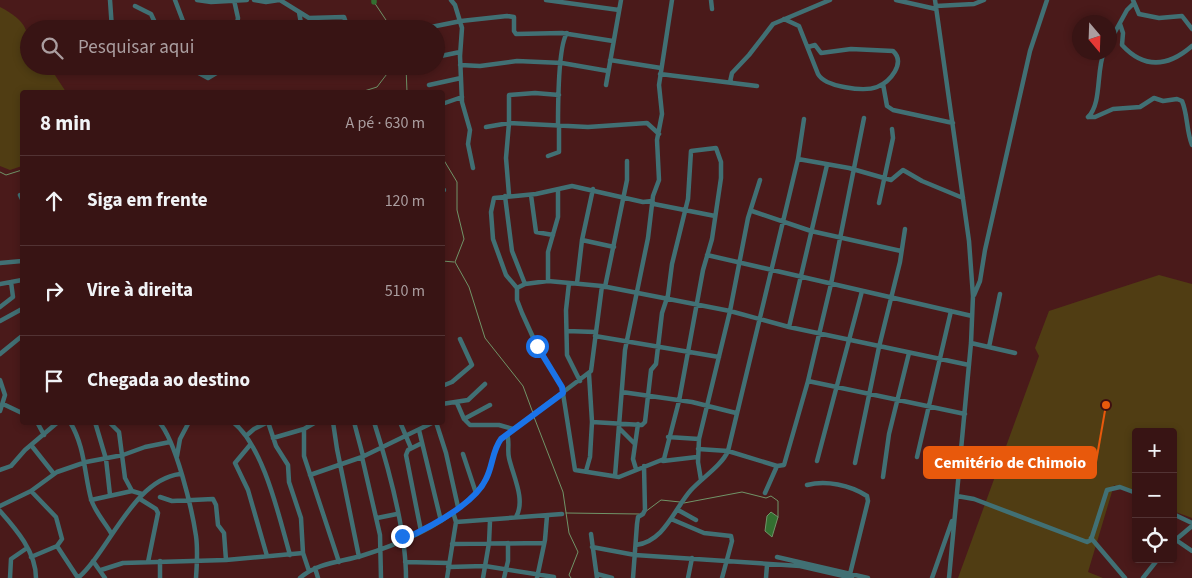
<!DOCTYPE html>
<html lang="pt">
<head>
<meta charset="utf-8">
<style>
	body { margin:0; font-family:"Source Sans 3",sans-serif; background:#432122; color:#f1f3f6 }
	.controls { position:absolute; right:15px; bottom:15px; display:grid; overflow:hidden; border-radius:5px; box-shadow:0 2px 8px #0003 }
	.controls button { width:45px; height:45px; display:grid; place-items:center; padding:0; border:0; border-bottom:1px solid #523334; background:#381414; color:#f1f3f6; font:25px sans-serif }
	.compass { position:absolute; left:1072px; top:15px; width:45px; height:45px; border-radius:50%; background:#381414; box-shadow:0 2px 8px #0003; rotate:161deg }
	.stop { position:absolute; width:15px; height:15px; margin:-11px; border:4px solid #1a73e8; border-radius:50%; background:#fff }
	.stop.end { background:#1a73e8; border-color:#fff; box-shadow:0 1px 5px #0008 }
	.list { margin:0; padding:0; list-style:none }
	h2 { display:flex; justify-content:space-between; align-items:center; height:65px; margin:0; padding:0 20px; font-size:21px }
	h2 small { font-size:16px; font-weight:400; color:#ab9ea0 }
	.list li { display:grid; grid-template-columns:32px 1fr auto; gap:15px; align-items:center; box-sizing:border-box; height:90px; padding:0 20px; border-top:1px solid #523334 }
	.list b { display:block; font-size:19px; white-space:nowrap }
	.list em { font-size:16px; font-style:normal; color:#ab9ea0 }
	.icon { flex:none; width:28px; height:28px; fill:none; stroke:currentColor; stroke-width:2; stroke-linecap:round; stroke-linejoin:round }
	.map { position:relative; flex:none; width:1192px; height:578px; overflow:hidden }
	.search { position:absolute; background:#381414; box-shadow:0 2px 8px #0003; left:20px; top:20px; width:425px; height:55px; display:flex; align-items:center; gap:12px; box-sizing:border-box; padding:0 18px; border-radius:28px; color:#ab9ea0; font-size:19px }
	.panel { position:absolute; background:#381414; box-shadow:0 2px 8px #0003; left:20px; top:90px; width:425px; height:335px; border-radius:5px }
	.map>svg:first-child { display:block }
</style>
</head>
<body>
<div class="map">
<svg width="1192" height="578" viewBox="0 0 1192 578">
	<rect width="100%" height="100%" fill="#4a1a1a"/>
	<path fill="#503d13" d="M0,7C31,23 29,34 29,66H49L66,92H22V166L10,170L0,166Z
		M1159,275L1192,284V518L1173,511V432H1136V494L1114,485L1088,572L1103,578H958L1039,356L1035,348L1049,311Z"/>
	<path fill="#336f30" stroke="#709468" d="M771,512L778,517L772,537L765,531L767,516Z"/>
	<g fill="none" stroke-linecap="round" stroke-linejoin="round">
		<path stroke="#709468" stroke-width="1" d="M374,2L392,29
			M406,66L407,92
			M361,92L377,87L393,66
			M442,157L457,182V210L464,239L455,262L469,287L485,338L523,386L533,413
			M0,172L6,175L22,170
			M442,261L454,262
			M534,417L563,492L569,533L578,552L569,575L571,578
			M684,503L742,492L766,498L771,496L778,501V517
			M645,512L661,500L680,502
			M566,513L639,514"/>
		<path stroke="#336f30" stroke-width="5.5" d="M374,0V2"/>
		<path stroke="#417074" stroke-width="4.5" d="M110,0L112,29
			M175,0L186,29
			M197,0L211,2L247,0
			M234,0L238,18L236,29
			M254,0L266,2L279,0
			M280,0L309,18L344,17L348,29
			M451,0L455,5L462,28L460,56L462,102L470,130L468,144L473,168
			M546,0L619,10
			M711,0L712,9
			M896,0L936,9
			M935,0L969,241L973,296L971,343L949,578
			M1133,0L1139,14L1159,18L1182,16L1192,29
			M135,6L151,14L158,29
			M936,6L974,4L984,0
			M299,12L302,29
			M784,19L799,26L818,74C825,87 864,92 877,87C890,82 906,63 893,51L851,49L821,53L815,45L808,47
			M237,23L263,29
			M1120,24L1123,33L1122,45C1145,70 1169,66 1192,46
			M421,29L461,21L507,16L514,17V31L516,34L562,33L613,41
			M1110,41L1127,10L1134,3
			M436,57L460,52
			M610,60L661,68
			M460,65L480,66L517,61L562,63L608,71
			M191,66L195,71L208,78L218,72H228L247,66
			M195,71L202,66
			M660,74L757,86
			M730,82L732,73L749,55L773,24L830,0
			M883,84L887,106L893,110L953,123
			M429,85L461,78
			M606,85L621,0
			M442,104L462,97
			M1088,117H1095L1113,109L1140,107L1154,98L1163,101L1177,99L1182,101C1188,115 1186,130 1192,145
			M1088,117C1102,104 1096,71 1104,52
			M558,126C558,108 558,46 567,33
			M486,127L509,123L588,127L647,123L659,134
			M548,156L559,152V126
			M798,159L849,168L891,180L903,170L922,181L963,198
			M442,190H444
			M20,195L22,199
			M509,195L506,158L509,123V95L535,93L559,95
			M531,195L536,232L553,235
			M505,196L512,251L525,284
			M879,203L893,138L892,129
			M752,211L811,231L901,251
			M582,240L614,247
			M707,255L972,316
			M0,263L22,261
			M548,281V252L558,217V190
			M569,283L566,310L567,355L580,381
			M577,283L582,240L593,189
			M0,284L22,280
			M605,287L627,180V161
			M517,288L525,284L548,281L602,286L730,311L789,327L969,365
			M974,295L980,281L985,250L1030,51L1047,0
			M0,307L13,297L11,282
			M0,321L22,309
			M789,327L827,165
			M567,331L595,332
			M595,336L719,357
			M971,343L1015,353
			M989,347L1000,294
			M0,354L22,336
			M0,380L5,395L0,411
			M808,381L965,414
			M442,386L452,382L472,365L460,339
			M622,392L692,402L736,413
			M457,403L464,419L470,425H499L513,429
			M3,404L22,413
			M442,404L468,400L485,384
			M464,419L490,405
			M37,422L44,435
			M70,422C85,447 84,472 91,499C94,510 105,523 111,533
			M95,422L106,459L110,495
			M109,422L119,432L125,478L132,491
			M159,422C176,441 192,509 196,536C198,550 197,564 196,578
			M233,422C264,447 279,517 290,555
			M333,422L337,449L359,557
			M354,422L363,456
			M374,422C388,466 406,532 406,578
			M400,422L411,448
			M436,422L446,453L458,507
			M592,422L642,425L645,422L651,370L656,364L662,313L668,295L672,264L688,199L691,151L716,148L721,162V178L712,239L703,270L679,401L664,459L619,477L575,470L562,387L537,346L522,313L517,300V288L506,275L493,239L491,212L494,198L536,194L572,186L643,202L652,201L654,204L715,216
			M304,429V456L339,562
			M620,429L635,444
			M419,430L441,521
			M507,434C510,442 507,450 509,458C513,476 526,500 516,517
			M246,436L254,429L268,422L276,446L288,465L289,482L301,518L303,553L309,571
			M668,437L699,439
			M273,438L304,429L316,422
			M31,445L54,474
			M250,445L235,463L248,490L267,556
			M698,449L728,451L777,466L784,465L808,381L831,284L864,118
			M463,454L476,493
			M177,456L180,439L189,422
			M362,457L380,535L381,578
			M917,457L951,311
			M663,461L697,457
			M817,461L862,291
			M855,463L879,347L900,262L905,229
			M636,469L633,459L638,424
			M0,470L11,466L25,450L58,422
			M586,471L590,457L592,422L589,374
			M310,475L362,457L434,422
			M615,476L625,350L648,238L653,196L659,180L657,140L662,114L659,85L672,0
			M883,477L889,434L909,353
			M701,480L698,462L699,439L730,311L748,218L760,180
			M807,485C826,480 850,485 867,496L868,501L850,574
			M31,491L56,517L62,539L57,546L31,557
			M765,493L777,466
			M957,496L974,499L1087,542L1091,540L1107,490L1120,487L1136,493
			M160,497L172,501L213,499L216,505L218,525L224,533L226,560
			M140,499L156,509L158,513L148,562
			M91,500L132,491L142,494
			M0,506L31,491L57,472L86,462L123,455L145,447L170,442
			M678,510L696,520
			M0,511C16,529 36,552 36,578
			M1173,514L1192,523
			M377,518L397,514
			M671,519L704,533L731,536L732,541L722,578
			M456,522L562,514
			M421,531L406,455L408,450L422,443
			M591,534L597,578
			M1091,538L1125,578
			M1176,540L1192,551
			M1173,542L1192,526
			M452,544L544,543
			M636,545C665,541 674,509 691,490C702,478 722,465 728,451L798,159L804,119
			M57,546L78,578
			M592,547L635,555L800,566L852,578
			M777,557L868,578
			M93,561L105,578
			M405,562L448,563
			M448,567L485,566L554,577
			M315,568L318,578
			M101,570L123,563L226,560L303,553
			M597,574L612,578
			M10,578L11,559L27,548
			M78,578C110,550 133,480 180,474
			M160,578V561
			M300,578C317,563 340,562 361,556C403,543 451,522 480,488C493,474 490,454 501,439L591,371L602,286
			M447,578L456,522L453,512
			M483,578L489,543L490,521
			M504,578L508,561V543
			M537,578L545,540L547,516
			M633,578L637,524L638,517L643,514L645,510L644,466
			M688,578L692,558
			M766,578L767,565
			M932,578L952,521
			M1143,578L1158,559"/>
	</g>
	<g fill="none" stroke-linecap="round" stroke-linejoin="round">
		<path stroke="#1a73e8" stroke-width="6" d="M402,536V540C428,528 474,505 486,479C493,466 492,451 501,439L563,393L562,387L537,346"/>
	</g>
	<path fill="none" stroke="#e8590c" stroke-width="2" d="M1106 405L1096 462"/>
	<circle fill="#e8590c" stroke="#3f0f10" stroke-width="2" cx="1106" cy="405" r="5"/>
	<rect fill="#e8590c" stroke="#e8590c" stroke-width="2" x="924" y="447" width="172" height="31" rx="5"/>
	<g font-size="16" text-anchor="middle" font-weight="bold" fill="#fff">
		<text x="1010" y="468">Cemitério de Chimoio</text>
	</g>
</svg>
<div class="controls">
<button>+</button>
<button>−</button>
<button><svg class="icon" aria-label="locate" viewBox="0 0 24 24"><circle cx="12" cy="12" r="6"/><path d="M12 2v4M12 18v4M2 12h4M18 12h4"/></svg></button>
</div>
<svg class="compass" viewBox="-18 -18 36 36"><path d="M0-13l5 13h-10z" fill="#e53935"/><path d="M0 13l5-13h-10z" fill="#ab9ea0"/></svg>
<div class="stop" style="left:537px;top:346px"></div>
<div class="stop end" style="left:402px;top:536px"></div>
<div class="search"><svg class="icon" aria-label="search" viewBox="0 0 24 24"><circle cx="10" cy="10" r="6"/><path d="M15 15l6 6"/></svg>Pesquisar aqui</div>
<section class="panel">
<h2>8 min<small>A pé · 630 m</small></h2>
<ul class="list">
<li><svg class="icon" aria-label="ahead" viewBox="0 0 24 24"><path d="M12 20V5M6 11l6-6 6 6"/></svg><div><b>Siga em frente</b></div><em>120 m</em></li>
<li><svg class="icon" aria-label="right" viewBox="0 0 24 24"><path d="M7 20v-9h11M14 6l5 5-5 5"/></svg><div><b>Vire à direita</b></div><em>510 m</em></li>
<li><svg class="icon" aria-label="arrive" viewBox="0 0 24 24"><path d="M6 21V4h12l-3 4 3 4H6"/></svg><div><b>Chegada ao destino</b></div></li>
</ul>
</section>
</div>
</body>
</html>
